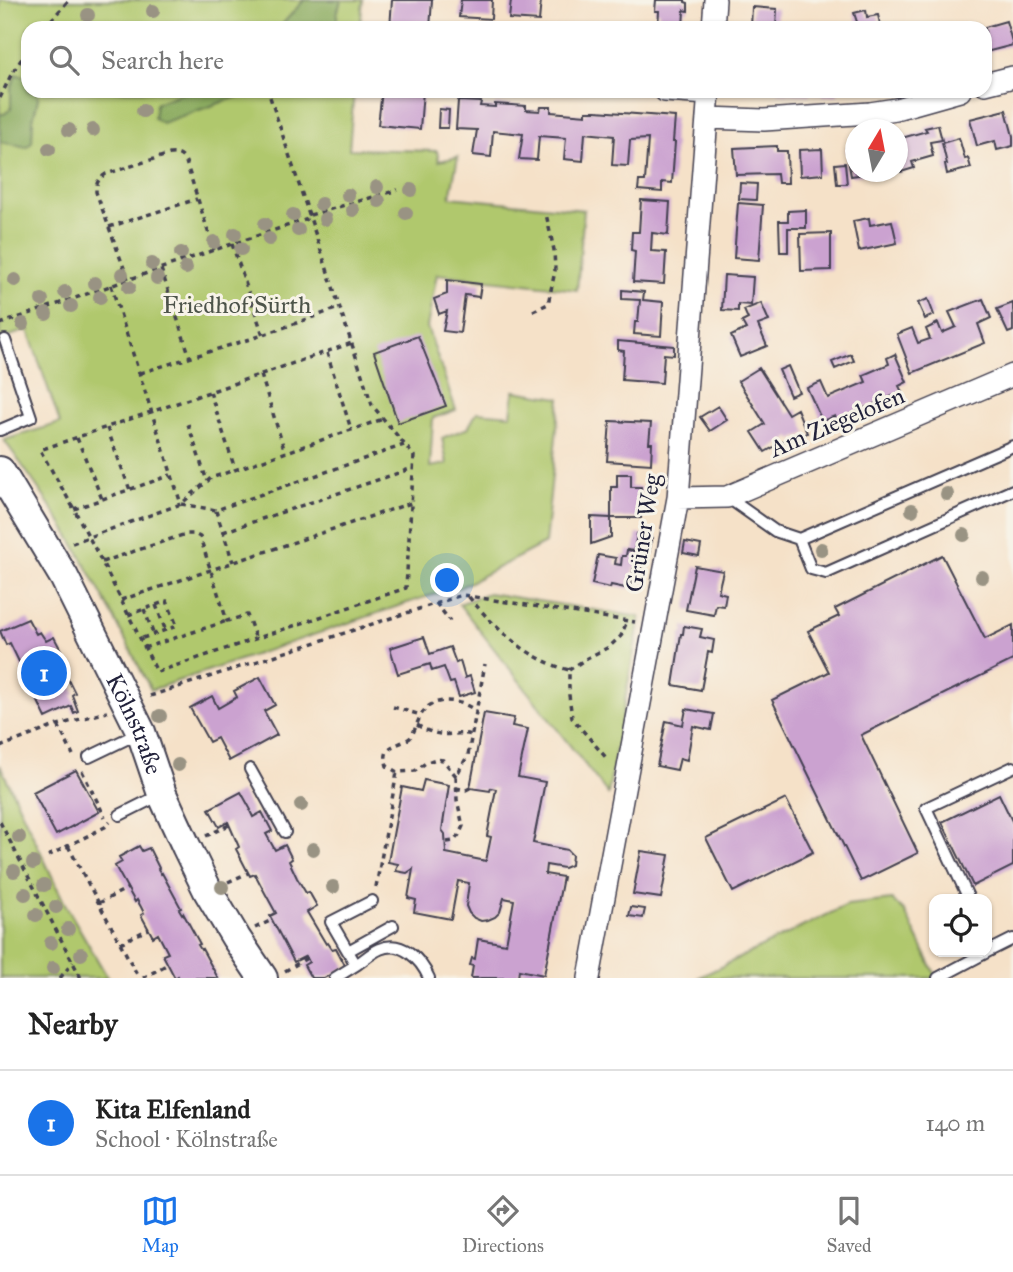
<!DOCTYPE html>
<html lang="en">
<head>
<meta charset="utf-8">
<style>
	body { margin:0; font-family:"IM FELL Great Primer",serif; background:#f2f2f2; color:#222 }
	.controls { position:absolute; right:21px; bottom:21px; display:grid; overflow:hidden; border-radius:14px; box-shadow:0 2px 5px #0004 }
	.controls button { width:63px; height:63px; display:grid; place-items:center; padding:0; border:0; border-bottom:2px solid #e0e0e0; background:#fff; color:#222; font:35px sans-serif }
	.compass { position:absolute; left:845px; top:119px; width:63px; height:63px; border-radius:50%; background:#fff; box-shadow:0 2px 5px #0004; rotate:10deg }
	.you { position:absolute; left:448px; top:581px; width:24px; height:24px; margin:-18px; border:5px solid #fff; border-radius:50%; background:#1a73e8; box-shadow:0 0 0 10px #1a73e833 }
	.badge { display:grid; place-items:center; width:46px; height:46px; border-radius:50%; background:#1a73e8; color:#fff; font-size:23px; font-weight:700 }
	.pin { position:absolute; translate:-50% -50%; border:4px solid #fff; box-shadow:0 2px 7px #0006 }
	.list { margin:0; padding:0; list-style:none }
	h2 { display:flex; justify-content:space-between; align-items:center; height:91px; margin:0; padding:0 28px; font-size:30px }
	h2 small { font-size:23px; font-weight:400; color:#767676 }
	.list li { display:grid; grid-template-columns:46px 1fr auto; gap:21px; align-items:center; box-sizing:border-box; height:105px; padding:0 28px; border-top:2px solid #e0e0e0 }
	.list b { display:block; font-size:26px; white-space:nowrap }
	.list p { margin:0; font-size:23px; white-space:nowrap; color:#767676 }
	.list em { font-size:23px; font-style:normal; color:#767676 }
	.icon { flex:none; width:38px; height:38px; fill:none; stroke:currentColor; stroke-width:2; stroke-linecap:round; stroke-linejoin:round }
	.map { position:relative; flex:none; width:1013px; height:978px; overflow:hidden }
	.search { position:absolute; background:#fff; box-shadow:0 2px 5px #0004; left:21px; right:21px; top:21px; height:77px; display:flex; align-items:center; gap:18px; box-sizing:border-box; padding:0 24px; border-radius:21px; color:#767676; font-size:26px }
	.sheet { height:196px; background:#fff }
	nav { display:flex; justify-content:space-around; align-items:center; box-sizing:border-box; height:98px; border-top:2px solid #e0e0e0; background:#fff; font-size:19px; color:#767676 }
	nav a { display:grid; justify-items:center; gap:4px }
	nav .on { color:#1a73e8 }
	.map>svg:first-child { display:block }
</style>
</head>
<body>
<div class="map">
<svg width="1013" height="978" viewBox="0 0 1013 978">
	<rect width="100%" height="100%" fill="#f7f3e8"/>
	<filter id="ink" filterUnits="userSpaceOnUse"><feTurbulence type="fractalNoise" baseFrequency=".0143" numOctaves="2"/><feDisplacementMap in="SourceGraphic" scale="14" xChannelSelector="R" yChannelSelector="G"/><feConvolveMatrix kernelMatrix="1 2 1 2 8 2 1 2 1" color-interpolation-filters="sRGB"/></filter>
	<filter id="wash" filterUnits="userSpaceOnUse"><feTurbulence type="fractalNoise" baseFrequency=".00686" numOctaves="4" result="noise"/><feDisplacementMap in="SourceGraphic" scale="28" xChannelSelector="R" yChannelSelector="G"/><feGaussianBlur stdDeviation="1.57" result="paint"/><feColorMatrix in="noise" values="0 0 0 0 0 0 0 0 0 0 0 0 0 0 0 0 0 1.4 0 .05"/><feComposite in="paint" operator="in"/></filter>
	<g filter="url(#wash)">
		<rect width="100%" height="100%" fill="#f5e1c8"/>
		<path fill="#b0c86d" stroke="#697554" stroke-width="2" d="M0,0H363L360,28H28V91H354L349,149L437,151L439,161L458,157L450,197L584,210L577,290L437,274L427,327L456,410L433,418L430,467L447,464L442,438L468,428L477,412L511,415L514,391L560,398L545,543L459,588L422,598L151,690C123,636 96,580 65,529C46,498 25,469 4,440L60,423L28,330L0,339Z
			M488,593L640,617L608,794L459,604Z
			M0,765L64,902L108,978H0Z
			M892,900L905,912L937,978H698L847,905Z"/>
		<path fill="#8cac60" stroke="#57674e" stroke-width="2" d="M304,0H341L337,14V28H279Z
			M16,74L28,78V91H38V99L33,120L32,142L27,147L0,142V114H4L11,109V89Z
			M188,91H254L162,123L154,118L156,103Z"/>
		<g id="blocks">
			<path fill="#cba2d0" d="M392,0H432L430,28H390Z
				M461,0H492L491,19L459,17Z
				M511,0H541L539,21L509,19Z
				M656,0H685V2L688,3V11L684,10L683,28H658L659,11H655Z
				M752,7L777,9L776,28H751Z
				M866,10L867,17L878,15L881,28H859L854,13Z
				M1006,21L1013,45L986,52L985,27Z
				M382,91H423L420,129L378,125Z
				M778,91H838V95L823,96V94L810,93V95L778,93Z
				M458,101L481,102L480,106L495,107V104L526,106V110L540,111L541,107H551V112L586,115V111H596L675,117L673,142H675L672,183L662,182V192L638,190L639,181H645L648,139L630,140L628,166L612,165L614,136L585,133L583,161L564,159L566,138L539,136L537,160L519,159L523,134L493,131L491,157L473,155L477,130L456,129Z
				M439,109L449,110L448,128H438Z
				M1006,110L1013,136V146L997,150L995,141L977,146L970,119Z
				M938,125L942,140L930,142L933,156L912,162L914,168L901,172L898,159V139L927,131L925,128Z
				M959,138L965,159L968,158L971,168L947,174L945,164H947L942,143Z
				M777,146V151H787L788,183H778L777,174L736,175L734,148Z
				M856,147V172H871V173L851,176L846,148Z
				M822,149L823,174L800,176L799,150Z
				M845,163L847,184H837L835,164Z
				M740,183L757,184L756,200L739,199Z
				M641,200L670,202L668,235L652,233L651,251L666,252L664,284L633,282L635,251L631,250L632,232H639Z
				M738,203L763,205L759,260L734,258Z
				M806,210V228H788V252H780L779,221H788V211Z
				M869,218L870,225L892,221L897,243L859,251L853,221Z
				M831,233V270L801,271L800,234Z
				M724,275L753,277L751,305L738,304V311L722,310Z
				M447,280L481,284L479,297L465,295L460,333L443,331L447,311L439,314L434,299L447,294Z
				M622,290L644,292L643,300L663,302L661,336L634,334L635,322H638L640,300L622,299Z
				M928,299L934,315L925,319L918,303Z
				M983,299L991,318L978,324L985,343L912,373L897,334L912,328L918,343L930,339L926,329L938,323L942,333L956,327L949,312Z
				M761,303L769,321L758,325L767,346L740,357L731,336L746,329L742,322L748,319L744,310Z
				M1013,303V331L1008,333L997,309Z
				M418,336L446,406L398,423L374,352Z
				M618,341L674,346V355L664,354L662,383L622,380L624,351L618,350Z
				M851,354L854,361L835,369L832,362Z
				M895,354L907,382L899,386L902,392L837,420L835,416L822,421L807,388L821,382L828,398L866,382L863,375L889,364L887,358Z
				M788,366L799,392L790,396L779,370Z
				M759,368L788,414L797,409L807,433L792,440L791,437L765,452L752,432L765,424L738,381Z
				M718,406L727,420L710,431L700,417Z
				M610,421L651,423L649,443H652L651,464L607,461Z
				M617,474H631V487H641V518H611V487H617Z
				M591,517L611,518V537L591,544Z
				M637,534L652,537L648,561L642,560L641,569L634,568L630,589L611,585L610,588L592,584L598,555L616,558L615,564L621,565L622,556H626L627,550L634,551Z
				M685,542L701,545L699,556L683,553Z
				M942,555L985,639L1013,625V660L861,735L918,853L861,881L772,700L829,672L808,631L839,616L835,609Z
				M695,566L723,571L718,592L726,594L724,606L716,605L714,615L686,610Z
				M28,619L36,634L40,632L46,641L54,637L63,654L54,658L63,677L66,675L75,693L72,695L78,711L74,713L71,706L46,718L10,643L6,645L0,631Z
				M684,626L702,629L700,637L714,640L712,653L708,652L701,690L673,685L681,634H683Z
				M424,637L430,654L450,647L456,663L460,661L465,678L470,676L475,692L459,697L454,682L450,683L444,667L432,671L430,664L398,674L390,648Z
				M260,677L275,705L264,711L277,735L229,761L217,738L209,742L190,708L212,696L218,708L237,697L234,691Z
				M686,709L714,714L711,730L693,726L687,760L680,758L677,770L657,766L666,721L683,725Z
				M484,713L514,718L512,726L528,729L518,777L545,782L533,843L567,850L572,855L571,865L564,868L546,865L545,874L563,877L544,975L519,970L518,978H471L473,966L470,965L472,958L475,959L478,939L506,944L514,900L504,898L500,912L495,917L488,920L481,921L474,918L469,913L466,906L469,883L458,881L451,919L414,912L416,900L408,898L413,869L407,873L396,871L398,864L388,862L402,787L421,791L424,780L449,785L442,830L445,834L446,853L486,861L491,837L487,836L496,789L491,788L490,791L470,788Z
				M76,770L99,812L56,835L33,792Z
				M241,792L251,810L250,811L253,817L262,812L272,831L266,834L275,850L285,845L292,859L289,861L297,878L306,893L309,892L317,906L307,912L326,944L328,943L332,949L336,948L346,967L324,978H311L304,965L309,962L306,956L294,962L270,916L276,913L265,893L255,874L250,876L236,849L239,847L228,822L219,827L209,809Z
				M999,794L1013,823V866L973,886L942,822Z
				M786,799L813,852L733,892L706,838Z
				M139,846L142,851L149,848L159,868L158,869L161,874L162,873L181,908L179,909L182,914L183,913L200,944L198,945L201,950L202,949L218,978H179L178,976L175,978L163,955L168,953L158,934L153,937L141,915L144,913L141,907L137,900L135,902L115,866L122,862L119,857Z
				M641,851L669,855L661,898L633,894Z
				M631,907L645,909L643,918L629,916Z"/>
		</g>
	</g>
	<g filter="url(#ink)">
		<use href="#blocks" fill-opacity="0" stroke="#423f50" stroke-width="2"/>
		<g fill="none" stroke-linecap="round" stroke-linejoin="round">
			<defs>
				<path id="lane" d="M0,430L31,417L5,340
					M727,497L775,531L799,539L1013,446
					M799,539L811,569L826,573L1013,490
					M89,757L141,732
					M250,769L285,832
					M120,815L162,794
					M969,899L926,808L1013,767
					M348,951L393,926
					M987,952L1013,939
					M356,965C364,960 372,952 380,949C402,939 421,960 429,978
					M335,978L356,965L331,922L372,901
					M938,978L987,952"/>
				<path id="street" d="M713,28L715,0
					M985,84L1013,77
					M665,91L708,94
					M707,118L764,120L870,113L896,109L960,91
					M678,498L727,497L1013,375
					M589,978L678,498L709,91"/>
				<g id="secondary">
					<path id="s1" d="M0,471L64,577L141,732L162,794L186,846L208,891L236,938L263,978"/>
				</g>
			</defs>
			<use href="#lane" stroke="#423f50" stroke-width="14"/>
			<use href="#street" stroke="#423f50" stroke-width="24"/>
			<use href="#secondary" stroke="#423f50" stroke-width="32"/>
			<path stroke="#423f50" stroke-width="3.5" stroke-dasharray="5 5" stroke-linecap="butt" d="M44,28L69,0
				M270,97L372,405L414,456L406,588L157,672L102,562L74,509L40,450L352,343
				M0,98L10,77L28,49
				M310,215L398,190
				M109,227L197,199
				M232,244L263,335
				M161,269L190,357
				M128,279L96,192C96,183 98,179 106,174L170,154C178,153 182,155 186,162L214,250
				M111,285L181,504
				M533,311L548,304L555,271L554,250L546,214
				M0,324L214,250L311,218
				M327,353L351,429
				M140,373L263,335L341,307
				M261,375L285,452
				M210,392L235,469
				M188,424L207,481
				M107,428L130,490
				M77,438L102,499
				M181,504L216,510L404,445
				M74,509L171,475
				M216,511L233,562
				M223,532L413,468
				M72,543L181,504L211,478L383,419
				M102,562L186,534H194L200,537L227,621L247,615L256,639
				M469,597C496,629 527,659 569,670V695L572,718L608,760
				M121,600L411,503
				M436,603L450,621
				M156,605L165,629
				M144,609L153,633
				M128,615L167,601L177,626L140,639
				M144,648L227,621
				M569,670L587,658L609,647L621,636L627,621
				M150,696L462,595L635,622
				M393,707L421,715
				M58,725L73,755
				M417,725C428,732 440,736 453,734C460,734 464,733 472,735
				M0,747L58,725L107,712
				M82,771L105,817
				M456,776L443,760L436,759L427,762L415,771L397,772L387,766C381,744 397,747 410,738C416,730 417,720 423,712C435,695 462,700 476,711
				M456,788L466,790L470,788
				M0,822L81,978
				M206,836L229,825
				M447,842L454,841L459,835L463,826L457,800L456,776L468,755L485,664
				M68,846L139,978
				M48,856L105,827L110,822
				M228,882L248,873
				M376,887L397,772
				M99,903L128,888
				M255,928L272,920
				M120,943L149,929
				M285,971L307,958
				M60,978L73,962
				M143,978L168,964"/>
			<use href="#lane" stroke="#fff" stroke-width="10"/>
			<use href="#street" stroke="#fff" stroke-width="21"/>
			<use href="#secondary" stroke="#fff" stroke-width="28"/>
		</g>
		<g fill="#999383">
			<circle cx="153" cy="11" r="7"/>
			<circle cx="88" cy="15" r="7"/>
			<circle cx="143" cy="111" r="7"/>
			<circle cx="69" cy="130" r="7"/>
			<circle cx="93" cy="130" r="7"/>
			<circle cx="49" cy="149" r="7"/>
			<circle cx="377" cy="187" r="7"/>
			<circle cx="411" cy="190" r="7"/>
			<circle cx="348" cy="195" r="7"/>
			<circle cx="379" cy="201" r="7"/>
			<circle cx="321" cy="204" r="7"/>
			<circle cx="353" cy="210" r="7"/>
			<circle cx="406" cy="213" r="7"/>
			<circle cx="293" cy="215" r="7"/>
			<circle cx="325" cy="219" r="7"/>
			<circle cx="265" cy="224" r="7"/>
			<circle cx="298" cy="230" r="7"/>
			<circle cx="235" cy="234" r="7"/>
			<circle cx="269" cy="239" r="7"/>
			<circle cx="214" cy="242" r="7"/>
			<circle cx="241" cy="249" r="7"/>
			<circle cx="181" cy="253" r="7"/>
			<circle cx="152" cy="264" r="7"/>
			<circle cx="186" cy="268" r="7"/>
			<circle cx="122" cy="274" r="7"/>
			<circle cx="157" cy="278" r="7"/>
			<circle cx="15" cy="280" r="7"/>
			<circle cx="95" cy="283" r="7"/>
			<circle cx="129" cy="287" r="7"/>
			<circle cx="65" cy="292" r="7"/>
			<circle cx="100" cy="297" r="7"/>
			<circle cx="42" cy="300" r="7"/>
			<circle cx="71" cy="306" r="7"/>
			<circle cx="46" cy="314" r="7"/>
			<circle cx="23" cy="324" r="7"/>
			<circle cx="947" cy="494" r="7"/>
			<circle cx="912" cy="510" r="7"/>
			<circle cx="964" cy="535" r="7"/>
			<circle cx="821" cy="549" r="7"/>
			<circle cx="982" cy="577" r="7"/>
			<circle cx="160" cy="716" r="7"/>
			<circle cx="178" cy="765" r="7"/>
			<circle cx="301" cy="805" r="7"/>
			<circle cx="19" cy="837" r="7"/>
			<circle cx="313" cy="849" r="7"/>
			<circle cx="33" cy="863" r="7"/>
			<circle cx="14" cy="871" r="7"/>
			<circle cx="44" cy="885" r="7"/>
			<circle cx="222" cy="887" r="7"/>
			<circle cx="333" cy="887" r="7"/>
			<circle cx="25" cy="894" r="7"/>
			<circle cx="56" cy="907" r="7"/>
			<circle cx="36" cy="915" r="7"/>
			<circle cx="68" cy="929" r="7"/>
			<circle cx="51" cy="943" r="7"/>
			<circle cx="81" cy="954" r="7"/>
			<circle cx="53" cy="968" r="7"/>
		</g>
	</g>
	<g text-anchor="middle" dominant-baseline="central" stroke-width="6" stroke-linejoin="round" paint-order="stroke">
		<g font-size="24" fill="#4d544a" stroke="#f7f3e8">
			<text x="237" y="305">Friedhof Sürth</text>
		</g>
		<g font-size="24" fill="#22223b" stroke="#f7f3e8">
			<text transform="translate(837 422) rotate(-23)">Am Ziegelofen</text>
			<text transform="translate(643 533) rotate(-81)">Grüner Weg</text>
			<text stroke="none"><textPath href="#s1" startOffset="287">Kölnstraße</textPath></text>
		</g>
	</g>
</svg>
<div class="controls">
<button><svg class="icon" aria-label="locate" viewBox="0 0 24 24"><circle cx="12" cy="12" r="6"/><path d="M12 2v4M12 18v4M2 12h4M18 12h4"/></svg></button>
</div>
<svg class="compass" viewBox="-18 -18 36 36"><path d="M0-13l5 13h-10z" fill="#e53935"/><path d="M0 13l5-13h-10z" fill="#767676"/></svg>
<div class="you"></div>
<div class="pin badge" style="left:44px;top:673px">1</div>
<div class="search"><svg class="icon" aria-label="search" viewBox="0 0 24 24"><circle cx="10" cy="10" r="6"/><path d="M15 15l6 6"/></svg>Search here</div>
</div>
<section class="sheet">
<h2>Nearby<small></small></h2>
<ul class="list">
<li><span class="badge">1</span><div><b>Kita Elfenland</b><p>School · Kölnstraße</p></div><em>140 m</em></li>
</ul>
</section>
<nav>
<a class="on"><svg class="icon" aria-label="map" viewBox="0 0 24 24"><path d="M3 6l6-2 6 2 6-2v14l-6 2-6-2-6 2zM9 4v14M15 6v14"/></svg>Map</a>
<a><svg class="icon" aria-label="directions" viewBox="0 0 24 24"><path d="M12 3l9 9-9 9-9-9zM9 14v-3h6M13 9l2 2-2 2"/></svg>Directions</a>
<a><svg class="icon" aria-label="saved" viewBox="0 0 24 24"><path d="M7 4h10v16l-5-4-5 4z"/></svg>Saved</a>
</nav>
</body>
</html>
